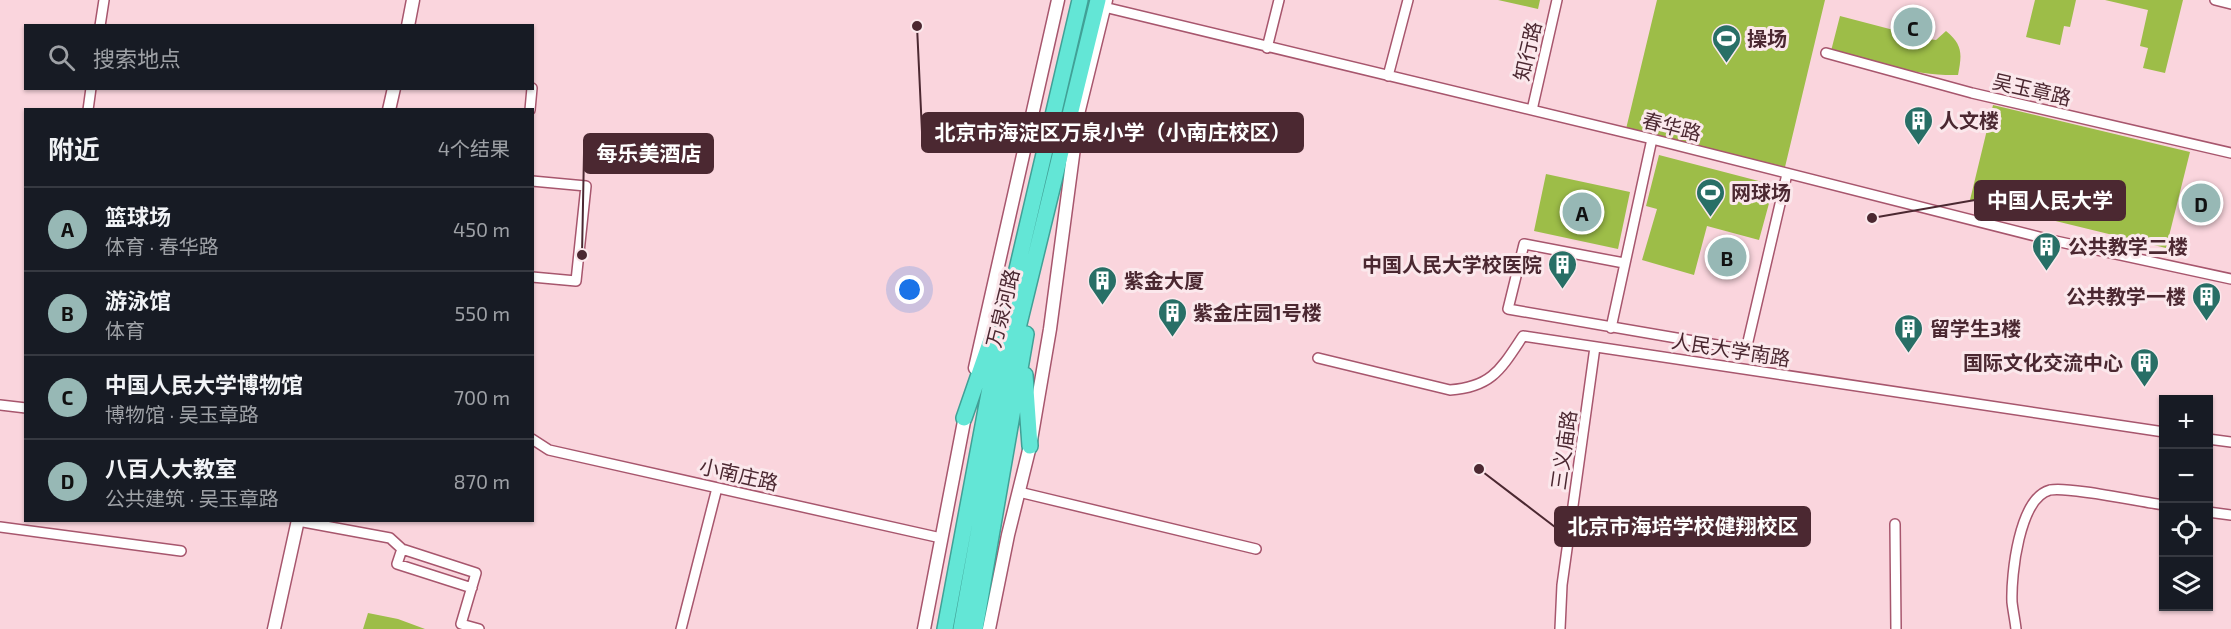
<!DOCTYPE html>
<html lang="zh">
<head>
<meta charset="utf-8">
<style>
	body { margin:0; font-family:"Exo 2","Noto Sans SC",sans-serif; background:#20242c; color:#f1f3f6 }
	.controls { position:absolute; right:18px; bottom:18px; display:grid; overflow:hidden; border-radius:0px; box-shadow:0 2px 4px #0004 }
	.controls button { width:54px; height:54px; display:grid; place-items:center; padding:0; border:0; border-bottom:2px solid #363941; background:#171b24; color:#f1f3f6; font:30px sans-serif }
	.you { position:absolute; left:910px; top:290px; width:21px; height:21px; margin:-15px; border:4px solid #fff; border-radius:50%; background:#1a73e8; box-shadow:0 0 0 9px #1a73e833 }
	.badge { display:grid; place-items:center; width:39px; height:39px; border-radius:50%; background:#97b8b5; color:#111; font-size:20px; font-weight:700 }
	.pin { position:absolute; translate:-50% -50%; border:3px solid #fff; box-shadow:0 2px 6px #0006 }
	.list { margin:0; padding:0; list-style:none }
	h2 { display:flex; justify-content:space-between; align-items:center; height:78px; margin:0; padding:0 24px; font-size:26px }
	h2 small { font-size:20px; font-weight:400; color:#9ea1a6 }
	.list li { display:grid; grid-template-columns:39px 1fr auto; gap:18px; align-items:center; box-sizing:border-box; height:84px; padding:0 24px; border-top:2px solid #363941 }
	.list b { display:block; font-size:22px; white-space:nowrap }
	.list p { margin:0; font-size:20px; white-space:nowrap; color:#9ea1a6 }
	.list em { font-size:20px; font-style:normal; color:#9ea1a6 }
	.icon { flex:none; width:33px; height:33px; fill:none; stroke:currentColor; stroke-width:2; stroke-linecap:round; stroke-linejoin:round }
	.map { position:relative; flex:none; width:2231px; height:629px; overflow:hidden }
	.search { position:absolute; background:#171b24; box-shadow:0 2px 4px #0004; left:24px; top:24px; width:510px; height:66px; display:flex; align-items:center; gap:15px; box-sizing:border-box; padding:0 21px; border-radius:0px; color:#9ea1a6; font-size:22px }
	.panel { position:absolute; background:#171b24; box-shadow:0 2px 4px #0004; left:24px; top:108px; width:510px; height:414px; border-radius:0px }
	.map>svg:first-child { display:block }
</style>
</head>
<body>
<div class="map">
<svg width="2231" height="629" viewBox="0 0 2231 629">
	<rect width="100%" height="100%" fill="#fad5dd"/>
	<path fill="#9dbd48" d="M1498,0H1540L1538,9Z
		M1657,0H1825L1785,167L1626,129Z
		M2035,0H2076L2070,27L2064,26L2060,45L2026,37Z
		M2105,0H2183L2165,73L2143,68L2148,48L2140,46L2148,10Z
		M1840,16L1928,39L1936,40L1946,31C1963,45 1962,54 1958,75C1914,76 1873,62 1831,51Z
		M1993,105L2190,152L2166,248L1970,200Z
		M1659,155L1774,185L1759,240L1707,226L1694,275L1642,260L1657,209L1646,206Z
		M1546,174L1630,192L1618,249L1534,231Z
		M368,613L398,619L425,629H363Z"/>
	<g fill="none" stroke-linecap="round" stroke-linejoin="round">
		<defs>
			<path id="minor" d="M2215,0L2231,4
				M1104,7L1652,139L2051,240L2231,279
				M100,26L104,0
				M1267,48L1279,0
				M1826,53L1972,93L2231,153
				M1388,76L1408,0
				M88,110L91,88
				M530,110L532,88
				M1532,110L1557,0
				M532,181L586,186L576,281L532,277
				M1624,263L1524,244L1508,309L1746,350L1787,174
				M1611,328L1652,139
				M1318,358L1450,390C1492,387 1501,369 1523,336L2164,432
				M0,405L26,408
				M532,439L549,450L941,538
				M2208,439L2231,442
				M1019,492L1256,549
				M2208,512L2231,515
				M298,521L390,538L402,549L476,573L461,624L479,629
				M1895,524L1896,629
				M0,527L181,551
				M402,549L397,564L472,588
				M681,629L717,488
				M1560,629L1562,585L1595,347
				M2016,629C2015,620 2013,611 2012,602C2011,575 2019,498 2050,490C2068,486 2141,502 2164,505"/>
			<path id="tertiary" d="M408,26L413,0
				M389,110L394,88
				M975,368L1058,0
				M274,629L298,520
				M924,629L966,411
				M989,629L1008,535L1030,446L1050,329L1079,110L1106,0"/>
			<path id="trunk" d="M1025,375L1030,446
				M964,418L992,337
				M945,629L993,372L1080,0
				M961,629L1007,373L1098,0
				M975,629L1026,334"/>
		</defs>
		<use href="#minor" stroke="#a7566d" stroke-width="12"/>
		<use href="#tertiary" stroke="#a7566d" stroke-width="15"/>
		<use href="#trunk" stroke="#41a096" stroke-width="18"/>
		<use href="#minor" stroke="#fff" stroke-width="9"/>
		<use href="#tertiary" stroke="#fff" stroke-width="12"/>
		<use href="#trunk" stroke="#63e6d6" stroke-width="15"/>
	</g>
	<defs>
		<symbol id="stadium-pin" viewBox="-11 -11 22 30"><path d="M0 17L-7.5 6A9.5 9.5 0 1 1 7.5 6Z" fill="#286f66" stroke="#fbe8ec"/><path d="M0-5a6.5 5 0 1 0 0 10a6.5 5 0 1 0 0-10ZM-3.5-1.8h7v3.6h-7Z" fill="#fff"/></symbol>
		<symbol id="building-pin" viewBox="-11 -11 22 30"><path d="M0 17L-7.5 6A9.5 9.5 0 1 1 7.5 6Z" fill="#286f66" stroke="#fbe8ec"/><path d="M-4-6H4V6H1V3H-1V6H-4ZM-2.5-4.3h1.7v1.8h-1.7ZM.8-4.3h1.7v1.8H.8ZM-2.5-1h1.7V.8h-1.7ZM.8-1h1.7V.8H.8Z" fill="#fff"/></symbol>
	</defs>
	<g fill-rule="evenodd">
		<use href="#stadium-pin" x="1710" y="22" width="33" height="45"/>
		<use href="#building-pin" x="1902" y="104" width="33" height="45"/>
		<use href="#stadium-pin" x="1694" y="176" width="33" height="45"/>
		<use href="#building-pin" x="2030" y="230" width="33" height="45"/>
		<use href="#building-pin" x="1546" y="248" width="33" height="45"/>
		<use href="#building-pin" x="1086" y="264" width="33" height="45"/>
		<use href="#building-pin" x="2190" y="280" width="33" height="45"/>
		<use href="#building-pin" x="1156" y="296" width="33" height="45"/>
		<use href="#building-pin" x="1892" y="312" width="33" height="45"/>
		<use href="#building-pin" x="2128" y="346" width="33" height="45"/>
	</g>
	<g text-anchor="middle" dominant-baseline="central" stroke-width="6" stroke-linejoin="round" paint-order="stroke">
		<g font-size="20" font-weight="bold" fill="#4b2831" stroke="#fbe8ec" text-anchor="start">
			<text x="1747" y="38">操场</text>
			<text x="1939" y="120">人文楼</text>
			<text x="1731" y="192">网球场</text>
			<text x="2068" y="246">公共教学二楼</text>
			<text x="1542" y="264" text-anchor="end">中国人民大学校医院</text>
			<text x="1124" y="280">紫金大厦</text>
			<text x="2186" y="296" text-anchor="end">公共教学一楼</text>
			<text x="1193" y="312">紫金庄园1号楼</text>
			<text x="1930" y="328">留学生3楼</text>
			<text x="2123" y="362" text-anchor="end">国际文化交流中心</text>
		</g>
		<g font-size="20" fill="#4b2831" stroke="#fbe8ec">
			<text transform="translate(1527 51) rotate(-77)">知行路</text>
			<text transform="translate(2032 89) rotate(13)">吴玉章路</text>
			<text transform="translate(1672 126) rotate(14)">春华路</text>
			<text transform="translate(1002 308) rotate(-76)">万泉河路</text>
			<text transform="translate(1731 349) rotate(9)">人民大学南路</text>
			<text transform="translate(1563 450) rotate(-82)">三义庙路</text>
			<text transform="translate(739 474) rotate(13)">小南庄路</text>
		</g>
	</g>
	<path fill="none" stroke="#4b2831" stroke-width="2" d="M917 26L922 132M582 255L584 153M1872 218L1975 200M1479 469L1555 527"/>
	<g fill="#4b2831" stroke="#fbe8ec" stroke-width="2">
		<circle cx="917" cy="26" r="6"/>
		<circle cx="582" cy="255" r="6"/>
		<circle cx="1872" cy="218" r="6"/>
		<circle cx="1479" cy="469" r="6"/>
	</g>
	<g fill="#4b2831" stroke="#4b2831" stroke-width="2">
		<rect x="922" y="113" width="381" height="39" rx="6"/>
		<rect x="584" y="134" width="129" height="39" rx="6"/>
		<rect x="1975" y="181" width="150" height="39" rx="6"/>
		<rect x="1555" y="507" width="255" height="39" rx="6"/>
	</g>
	<g font-size="21" text-anchor="middle" font-weight="bold" fill="#fff">
		<text x="1113" y="140">北京市海淀区万泉小学（小南庄校区）</text>
		<text x="649" y="161">每乐美酒店</text>
		<text x="2050" y="208">中国人民大学</text>
		<text x="1683" y="534">北京市海培学校健翔校区</text>
	</g>
</svg>
<div class="controls">
<button>+</button>
<button>−</button>
<button><svg class="icon" aria-label="locate" viewBox="0 0 24 24"><circle cx="12" cy="12" r="6"/><path d="M12 2v4M12 18v4M2 12h4M18 12h4"/></svg></button>
<button><svg class="icon" aria-label="layers" viewBox="0 0 24 24"><path d="M12 4l9 5-9 5-9-5zM3 14l9 5 9-5"/></svg></button>
</div>
<div class="you"></div>
<div class="pin badge" style="left:1582px;top:212px">A</div>
<div class="pin badge" style="left:1727px;top:257px">B</div>
<div class="pin badge" style="left:1913px;top:27px">C</div>
<div class="pin badge" style="left:2201px;top:203px">D</div>
<div class="search"><svg class="icon" aria-label="search" viewBox="0 0 24 24"><circle cx="10" cy="10" r="6"/><path d="M15 15l6 6"/></svg>搜索地点</div>
<section class="panel">
<h2>附近<small>4个结果</small></h2>
<ul class="list">
<li><span class="badge">A</span><div><b>篮球场</b><p>体育 · 春华路</p></div><em>450 m</em></li>
<li><span class="badge">B</span><div><b>游泳馆</b><p>体育</p></div><em>550 m</em></li>
<li><span class="badge">C</span><div><b>中国人民大学博物馆</b><p>博物馆 · 吴玉章路</p></div><em>700 m</em></li>
<li><span class="badge">D</span><div><b>八百人大教室</b><p>公共建筑 · 吴玉章路</p></div><em>870 m</em></li>
</ul>
</section>
</div>
</body>
</html>
